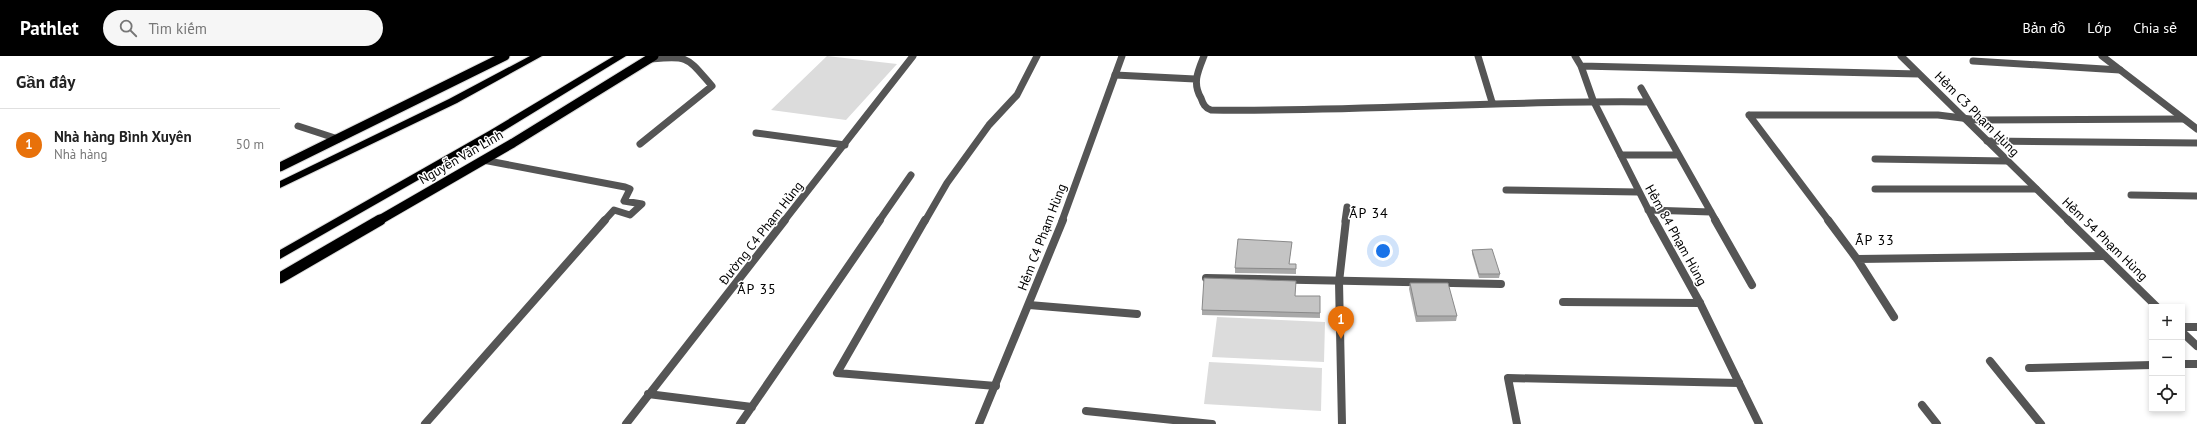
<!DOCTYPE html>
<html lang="vi">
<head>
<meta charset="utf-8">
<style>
	body { margin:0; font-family:"PT Sans",sans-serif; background:#f6f6f6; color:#222 }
	.controls { position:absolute; right:12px; bottom:12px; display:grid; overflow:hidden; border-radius:0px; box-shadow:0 2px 6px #0003 }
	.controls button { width:36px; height:36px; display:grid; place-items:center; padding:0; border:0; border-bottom:1px solid #e0e0e0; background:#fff; color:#222; font:20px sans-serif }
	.you { position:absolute; left:1103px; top:195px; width:14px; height:14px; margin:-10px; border:3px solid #fff; border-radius:50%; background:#1a73e8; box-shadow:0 0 0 6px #1a73e833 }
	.badge { display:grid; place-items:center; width:26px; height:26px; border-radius:50%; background:#000; color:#fff; font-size:13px; font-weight:700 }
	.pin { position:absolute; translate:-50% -33px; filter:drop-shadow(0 1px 2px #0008) }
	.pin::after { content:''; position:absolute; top:21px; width:14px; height:12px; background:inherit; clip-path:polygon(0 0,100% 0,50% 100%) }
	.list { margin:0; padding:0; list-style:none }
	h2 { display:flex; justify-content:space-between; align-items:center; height:52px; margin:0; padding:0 16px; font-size:17px }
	h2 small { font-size:13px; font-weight:400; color:#767676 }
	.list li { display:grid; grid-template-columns:26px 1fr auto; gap:12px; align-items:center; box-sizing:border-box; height:72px; padding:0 16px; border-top:1px solid #e0e0e0 }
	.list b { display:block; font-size:15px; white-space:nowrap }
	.list p { margin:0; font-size:13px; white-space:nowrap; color:#767676 }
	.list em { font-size:13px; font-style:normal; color:#767676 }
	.icon { flex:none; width:22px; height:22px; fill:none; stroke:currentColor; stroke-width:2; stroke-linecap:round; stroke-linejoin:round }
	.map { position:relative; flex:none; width:1917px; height:368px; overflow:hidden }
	header { display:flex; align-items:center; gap:24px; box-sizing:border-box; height:56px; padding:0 20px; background:#000; color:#fff }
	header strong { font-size:19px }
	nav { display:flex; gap:22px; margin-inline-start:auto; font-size:14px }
	.search { width:280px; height:36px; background:#f6f6f6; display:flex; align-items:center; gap:10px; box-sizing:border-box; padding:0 14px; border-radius:22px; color:#767676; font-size:15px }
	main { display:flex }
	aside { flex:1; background:#fff }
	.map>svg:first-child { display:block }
</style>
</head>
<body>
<header>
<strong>Pathlet</strong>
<div class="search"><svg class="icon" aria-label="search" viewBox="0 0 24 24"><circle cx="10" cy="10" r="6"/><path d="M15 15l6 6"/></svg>Tìm kiếm</div>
<nav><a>Bản đồ</a><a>Lớp</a><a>Chia sẻ</a></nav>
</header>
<main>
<aside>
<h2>Gần đây<small></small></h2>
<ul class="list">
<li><span class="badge" style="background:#e8710a">1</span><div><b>Nhà hàng Bình Xuyên</b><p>Nhà hàng</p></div><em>50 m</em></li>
</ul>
</aside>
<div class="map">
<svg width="1917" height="368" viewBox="0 0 1917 368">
	<rect width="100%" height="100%" fill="#fff"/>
	<path fill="#dcdcdc" d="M547,0L617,8L566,64L491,54Z
		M937,261L1045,266L1044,306L932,301Z
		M929,306L1042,312L1041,355L924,348Z"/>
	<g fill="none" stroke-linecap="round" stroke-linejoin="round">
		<defs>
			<path id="primary-far1" d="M0,111L225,0
				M98,165L233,87L374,0"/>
			<path id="primary" d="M0,222L100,164"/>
			<path id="highway" d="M250,0H262L177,47L0,132V125L169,43Z
				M334,0H346L217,79L0,203V194L209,75Z"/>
		</defs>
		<use href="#primary-far1" stroke="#dbdbdb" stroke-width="11"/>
		<use href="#primary" stroke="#dbdbdb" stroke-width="13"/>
		<use href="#highway" stroke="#dbdbdb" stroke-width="2"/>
		<path stroke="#555" stroke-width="7" d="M924,0C918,15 912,27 921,42C923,48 925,52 931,54C1077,56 1222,44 1368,46
			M1198,0L1212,46
			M1693,5L1840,14
			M835,19L915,23
			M1361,32L1436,165
			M1469,59H1658L1698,64L1903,63
			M1469,59L1549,165
			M18,70L58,83
			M476,77L565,89
			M1707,85L1917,87
			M360,88L432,30C406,0 410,0 369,3
			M1341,99H1398
			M1595,103L1727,105
			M203,104L345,131L350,133L344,145L362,148L350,159L334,154L324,165
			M1595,133H1756
			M1226,134L1358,136
			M1851,139L1917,140
			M1368,154L1431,156
			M599,165L631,119
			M645,165L667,127L709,69L737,39L757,0"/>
		<path stroke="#555" stroke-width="8" d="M645,164L557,317L716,330
			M1435,164L1472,229
			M1548,164L1577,203L1614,261
			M1577,203L1824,200
			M926,222L1221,228
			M1283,246L1420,247
			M749,249L857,258
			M1902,271H1917
			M1710,305L1761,368
			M1902,308H1917
			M1749,312L1872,309
			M368,338L472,351
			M1642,349L1657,368
			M806,355L932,368
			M145,368L325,164
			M460,368L600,164
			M1237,368L1228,322L1459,327"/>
		<path stroke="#555" stroke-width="7" d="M1295,0L1301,10L1313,44L1374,165
			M1621,0L1789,165
			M1822,0L1917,73
			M1301,10L1639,18
			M504,165L633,0
			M782,165L842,0
			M1065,165L1067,151"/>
		<path stroke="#555" stroke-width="8" d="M1374,164L1420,247L1479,368
			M1788,164L1877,251
			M1902,276L1917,290
			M346,368L505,164
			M699,368L783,164
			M1062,368L1059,226L1066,164"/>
		<use href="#primary-far1" stroke="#000" stroke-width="9"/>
		<use href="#primary" stroke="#000" stroke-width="11"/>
		<use href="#highway" fill="#000" fill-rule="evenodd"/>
	</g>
	<path fill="#a9a9a9" d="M1012,186L1009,208H1016V218L955,217V212Z
		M1192,194L1220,218L1219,222H1199L1192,198Z
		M1130,227L1177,260L1176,265L1136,266L1129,233Z
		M1015,240L1040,257V262L922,259V254Z"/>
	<path fill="#c4c4c4" stroke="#898989" d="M958,183L1012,186L1009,208H1016V213L955,212Z
		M1212,193L1220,218H1199L1192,194Z
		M924,222L1016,225L1015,240H1040V257L922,254Z
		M1130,227H1168L1177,260H1137Z"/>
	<g text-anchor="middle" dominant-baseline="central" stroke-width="3" stroke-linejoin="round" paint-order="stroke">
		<g font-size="13" fill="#000" stroke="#fff">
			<text transform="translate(1697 58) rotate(45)">Hẻm C3 Phạm Hùng</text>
			<text transform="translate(181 101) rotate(-30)">Nguyễn Văn Linh</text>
			<text transform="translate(481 177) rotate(-52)">Đường C4 Phạm Hủng</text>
			<text transform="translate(1396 179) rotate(61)">Hẻm 84 Phạm Hùng</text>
			<text transform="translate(762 181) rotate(-69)">Hẻm C4 Phạm Hùng</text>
			<text transform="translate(1825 183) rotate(44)">Hẻm 54 Phạm Hùng</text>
		</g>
		<g font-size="14" letter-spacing="1" fill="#000" stroke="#fff">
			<text x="1089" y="157">ẤP 34</text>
			<text x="1595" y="184">ẤP 33</text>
			<text x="477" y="233">ẤP 35</text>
		</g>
	</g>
</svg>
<div class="controls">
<button>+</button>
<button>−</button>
<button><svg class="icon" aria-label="locate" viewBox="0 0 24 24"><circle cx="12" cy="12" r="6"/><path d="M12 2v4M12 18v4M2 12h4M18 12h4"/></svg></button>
</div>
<div class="you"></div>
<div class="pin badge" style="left:1061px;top:283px;background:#e8710a">1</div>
</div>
</main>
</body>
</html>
